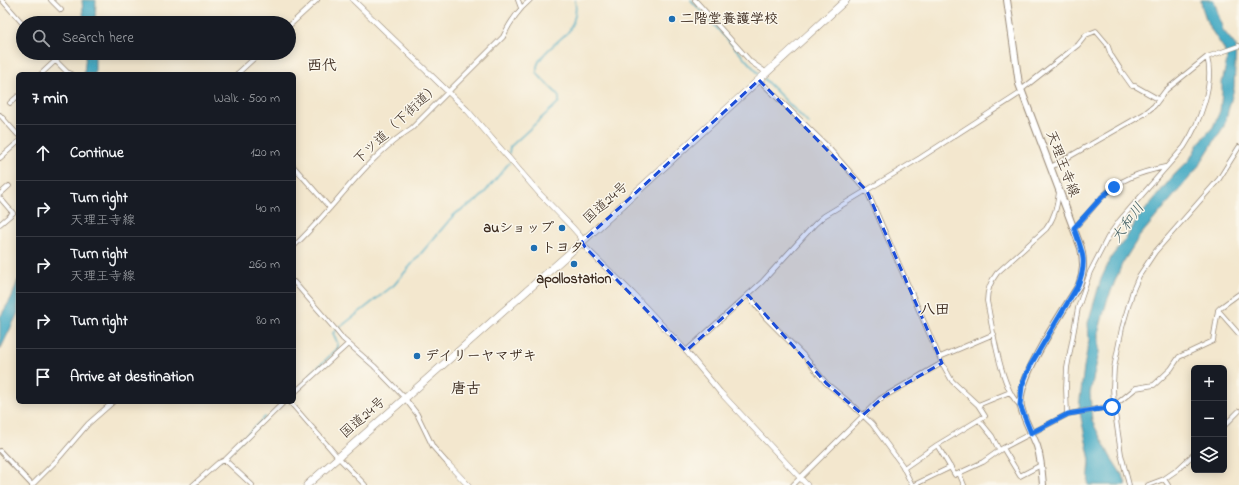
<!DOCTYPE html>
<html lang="en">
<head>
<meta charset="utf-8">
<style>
	body { margin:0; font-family:"Indie Flower","Klee One",sans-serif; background:#20242c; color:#f1f3f6 }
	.controls { position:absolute; right:12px; bottom:12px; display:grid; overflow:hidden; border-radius:6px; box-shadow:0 2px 10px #0003 }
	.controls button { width:36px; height:36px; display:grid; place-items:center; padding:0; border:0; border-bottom:1px solid #363941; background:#171b24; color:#f1f3f6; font:20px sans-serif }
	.stop { position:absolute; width:12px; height:12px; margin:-9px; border:3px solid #1a73e8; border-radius:50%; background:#fff }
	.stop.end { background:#1a73e8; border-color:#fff; box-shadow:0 1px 4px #0008 }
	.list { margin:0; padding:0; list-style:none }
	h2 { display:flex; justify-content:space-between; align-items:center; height:52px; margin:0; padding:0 16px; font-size:17px }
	h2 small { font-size:13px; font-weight:400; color:#9ea1a6 }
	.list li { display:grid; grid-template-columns:26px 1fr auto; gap:12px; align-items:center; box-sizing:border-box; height:56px; padding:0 16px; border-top:1px solid #363941 }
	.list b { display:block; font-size:15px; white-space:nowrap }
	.list p { margin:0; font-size:13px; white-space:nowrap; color:#9ea1a6 }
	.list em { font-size:13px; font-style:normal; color:#9ea1a6 }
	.icon { flex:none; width:22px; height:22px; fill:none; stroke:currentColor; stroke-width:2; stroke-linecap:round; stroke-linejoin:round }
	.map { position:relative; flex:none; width:1239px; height:485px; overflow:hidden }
	.search { position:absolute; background:#171b24; box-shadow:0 2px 10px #0003; left:16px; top:16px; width:280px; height:44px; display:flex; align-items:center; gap:10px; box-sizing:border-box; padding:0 14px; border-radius:22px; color:#9ea1a6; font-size:15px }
	.panel { position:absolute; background:#171b24; box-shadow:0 2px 10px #0003; left:16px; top:72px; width:280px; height:332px; border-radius:6px }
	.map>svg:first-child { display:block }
</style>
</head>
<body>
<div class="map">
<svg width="1239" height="485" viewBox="0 0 1239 485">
	<rect width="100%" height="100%" fill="#fbf7ec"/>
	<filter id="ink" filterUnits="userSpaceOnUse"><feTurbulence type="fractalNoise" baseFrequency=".025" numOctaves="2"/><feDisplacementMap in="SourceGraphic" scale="8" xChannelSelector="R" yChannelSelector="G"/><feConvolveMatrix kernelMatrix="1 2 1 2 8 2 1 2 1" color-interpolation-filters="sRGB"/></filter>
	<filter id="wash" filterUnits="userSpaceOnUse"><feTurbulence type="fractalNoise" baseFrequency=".012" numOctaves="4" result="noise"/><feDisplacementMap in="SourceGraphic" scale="16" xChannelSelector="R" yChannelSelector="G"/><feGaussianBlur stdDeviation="0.9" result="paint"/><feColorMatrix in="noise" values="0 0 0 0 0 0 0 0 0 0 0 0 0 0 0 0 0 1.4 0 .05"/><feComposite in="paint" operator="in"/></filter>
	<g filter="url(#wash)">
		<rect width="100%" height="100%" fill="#f3e7ce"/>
		<path fill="#43a9c3" stroke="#3f6a70" d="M82,0H96L95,23H84Z
			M1201,0H1214L1223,30L1236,46L1234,89L1224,126L1196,170L1139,237L1122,264L1107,301L1099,330V353L1090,393L1092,421L1110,456L1124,478L1126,485H1088L1090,460L1079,408L1084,367L1089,340L1088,323L1101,279L1112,256L1126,238L1137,220L1173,176L1190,159L1198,144L1213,127L1220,111L1222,93V83L1227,60L1224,49L1208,25L1202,7Z
			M86,53H95V74H84Z
			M18,280V313L0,350V317L12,297Z"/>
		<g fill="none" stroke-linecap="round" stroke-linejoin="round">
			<path stroke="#43a9c3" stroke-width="1.5" d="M691,0L760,75
				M764,79L809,124
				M509,153L510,147L559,102V98L558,95C552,88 543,81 538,74C530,60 561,40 569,31C574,22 577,10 575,0
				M311,374L338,348V344L333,333L334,332L394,285L453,216C461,208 473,205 481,197L509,163
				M222,459L265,417"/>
		</g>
	</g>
	<g filter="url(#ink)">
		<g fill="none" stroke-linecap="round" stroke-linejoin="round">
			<defs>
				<path id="minor" d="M2,0L23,24
					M51,0L61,10
					M518,0L521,8
					M695,0L751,62L767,73
					M289,26L317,0
					M48,53L67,72L72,74
					M41,74L55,61
					M237,74L260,53
					M759,80L826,145L867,191L942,363L952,381L978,405L985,416L937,445L904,468
					M1021,90L1078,45L1086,35L1096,31L1107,44L1111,55L1122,72L1132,86H1135L1158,99
					M10,103L18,96
					M0,115L18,135
					M0,158L18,142
					M294,167L330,208
					M1051,167L1144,114L1154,106L1166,90L1207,57L1239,46
					M0,194L9,186
					M0,198L13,213L0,224
					M1074,228C1084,219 1092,208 1101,198C1119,179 1141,172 1165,167
					M294,246C309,232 323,216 336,201C359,174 382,147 412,128L503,37C510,22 518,10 530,0
					M294,282L335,329L343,339L374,366L403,396L417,414L433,447L448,464
					M748,295L766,318L805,357L826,383L849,402L872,424L902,465L912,485
					M1218,310L1239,334
					M686,351L762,282L815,224L824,216L920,158L1022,92
					M940,357L994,334
					M294,393L348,344
					M290,402L336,455L365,485
					M978,405L1010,392
					M1020,405C1001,391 992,325 987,301C987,290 990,282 997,273L1046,229C1055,217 1057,206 1059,192
					M1067,414L1066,388L1067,368L1078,308L1090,272L1108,237L1120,220L1184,147C1199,124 1215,84 1207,57
					M979,420L992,436L999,450
					M1224,426L1239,411
					M937,445L955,475L983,462L1003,448L1068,414L1114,406L1136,388L1154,385L1171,369L1179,357L1213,341L1218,310L1221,307L1239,294
					M1003,448L1020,476L1041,465
					M0,451L32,485
					M225,460L252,485
					M959,473L964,485
					M1164,479L1168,485
					M32,485L58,459L88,424L113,402
					M193,485L218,463L225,460L284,402
					M793,485L880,399L942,363
					M914,485L951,467
					M1129,485L1121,454L1114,406L1113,387L1114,368L1122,328L1133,290L1139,276L1155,252L1219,179L1239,147
					M1148,485L1164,479L1177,470L1194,454"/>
				<path id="tertiary" d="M353,0L467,110L540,194L572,227L580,236L585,247L633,294L686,351L720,392L807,485
					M448,464L468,485"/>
				<path id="primary" d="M1007,0L1019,84L1081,248C1084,262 1084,272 1079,285C1064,310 1015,380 1021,407C1024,420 1032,433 1037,446C1041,458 1042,472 1043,485"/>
				<path id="trunk" d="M307,485L582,242L846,0"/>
			</defs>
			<use href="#minor" stroke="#978876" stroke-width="5.5"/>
			<use href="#tertiary" stroke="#978876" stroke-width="6"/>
			<use href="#primary" stroke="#978876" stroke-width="8"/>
			<use href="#trunk" stroke="#978876" stroke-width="8"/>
			<use href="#minor" stroke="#fff" stroke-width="4"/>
			<use href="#tertiary" stroke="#fff" stroke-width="5"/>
			<use href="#primary" stroke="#fff" stroke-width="6"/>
			<use href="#trunk" stroke="#fff" stroke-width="7"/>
		</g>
	</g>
	<g fill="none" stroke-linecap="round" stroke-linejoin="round" filter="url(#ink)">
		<path stroke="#1a73e8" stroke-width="5" d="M1112,407L1068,414L1031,433L1020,405L1022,386L1030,366L1078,285C1088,261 1082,251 1074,228L1102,197L1114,187"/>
	</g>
	<path fill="#1d4ed8" fill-opacity="0.2" stroke="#1d4ed8" stroke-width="3" stroke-dasharray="8 5" stroke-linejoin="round" d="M759,80L867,191L942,363L886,395L863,415L826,383L748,295L686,351L585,247L582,242Z"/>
	<g fill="#1f6fb2" stroke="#fbf7ec" stroke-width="1.5">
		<circle cx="672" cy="19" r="4"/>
		<circle cx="562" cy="228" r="4"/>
		<circle cx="534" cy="248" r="4"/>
		<circle cx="574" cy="264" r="4"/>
		<circle cx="417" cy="356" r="4"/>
	</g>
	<g text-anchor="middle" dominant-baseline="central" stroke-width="3" stroke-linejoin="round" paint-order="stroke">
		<g font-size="14" font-weight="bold" fill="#3b2a1e" stroke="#fbf7ec" text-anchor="start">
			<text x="680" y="19">二階堂養護学校</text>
			<text x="554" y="228" text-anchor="end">auショップ</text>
			<text x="542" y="248">トヨタ</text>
			<text x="574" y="279" text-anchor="middle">apollostation</text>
			<text x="425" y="356">デイリーヤマザキ</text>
		</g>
		<g font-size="14" fill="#3b2a1e" stroke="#fbf7ec">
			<text transform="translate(397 124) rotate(-43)">下ツ道（下街道）</text>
			<text transform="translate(1062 164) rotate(69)">天理王寺線</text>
			<text transform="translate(606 203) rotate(-42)">国道24号</text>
			<text transform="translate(363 418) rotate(-41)">国道24号</text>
		</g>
		<g font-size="15" font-weight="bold" fill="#3b2a1e" stroke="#fbf7ec">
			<text x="322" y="66">西代</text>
			<text x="935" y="310">八田</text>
			<text x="466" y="389">唐古</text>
		</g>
		<g font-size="15" font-style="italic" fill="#3e5d60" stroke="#fbf7ec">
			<text transform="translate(1128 223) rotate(-54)">大和川</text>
		</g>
	</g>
</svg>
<div class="controls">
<button>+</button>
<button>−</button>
<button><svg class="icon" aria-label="layers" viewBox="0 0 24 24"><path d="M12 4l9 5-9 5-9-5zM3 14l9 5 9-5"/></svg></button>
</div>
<div class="stop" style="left:1112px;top:407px"></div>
<div class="stop end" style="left:1114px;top:187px"></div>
<div class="search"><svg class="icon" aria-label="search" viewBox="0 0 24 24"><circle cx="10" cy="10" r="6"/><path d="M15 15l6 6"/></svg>Search here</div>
<section class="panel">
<h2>7 min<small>Walk · 500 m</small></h2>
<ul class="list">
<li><svg class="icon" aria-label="ahead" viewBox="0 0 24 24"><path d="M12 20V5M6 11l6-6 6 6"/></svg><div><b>Continue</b></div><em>120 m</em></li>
<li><svg class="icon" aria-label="right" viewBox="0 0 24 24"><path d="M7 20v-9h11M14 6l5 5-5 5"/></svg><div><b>Turn right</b><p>天理王寺線</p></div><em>40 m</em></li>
<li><svg class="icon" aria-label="right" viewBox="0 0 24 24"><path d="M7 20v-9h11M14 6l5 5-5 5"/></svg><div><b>Turn right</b><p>天理王寺線</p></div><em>260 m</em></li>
<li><svg class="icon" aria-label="right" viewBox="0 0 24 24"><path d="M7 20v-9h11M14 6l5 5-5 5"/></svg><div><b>Turn right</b></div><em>80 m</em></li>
<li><svg class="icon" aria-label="arrive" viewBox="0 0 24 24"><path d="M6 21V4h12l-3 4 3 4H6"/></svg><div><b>Arrive at destination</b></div></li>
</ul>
</section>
</div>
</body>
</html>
